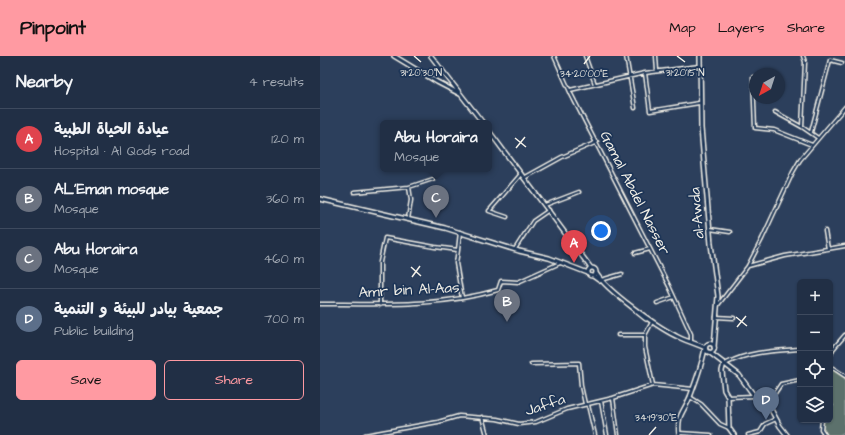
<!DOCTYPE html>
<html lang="en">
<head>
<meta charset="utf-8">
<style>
	body { margin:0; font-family:"Architects Daughter","Playpen Sans Arabic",sans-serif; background:#29374c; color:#f1f3f6 }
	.controls { position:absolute; right:12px; bottom:12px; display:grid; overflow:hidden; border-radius:6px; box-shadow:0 1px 3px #0004 }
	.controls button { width:36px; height:36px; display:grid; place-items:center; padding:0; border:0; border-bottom:1px solid #3e4a5e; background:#212f45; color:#f1f3f6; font:20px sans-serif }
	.compass { position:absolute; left:429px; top:12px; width:36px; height:36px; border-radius:50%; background:#212f45; box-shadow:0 1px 3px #0004; rotate:219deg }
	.you { position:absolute; left:281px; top:175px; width:14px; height:14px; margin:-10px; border:3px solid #fff; border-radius:50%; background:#1a73e8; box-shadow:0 0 0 6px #1a73e833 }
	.badge { display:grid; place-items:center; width:26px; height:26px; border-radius:50%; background:#ff9aa2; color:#fff; font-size:13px; font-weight:700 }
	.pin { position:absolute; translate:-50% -33px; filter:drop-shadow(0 1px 2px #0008) }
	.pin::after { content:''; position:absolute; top:21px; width:14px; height:12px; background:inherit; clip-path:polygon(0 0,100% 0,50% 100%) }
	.popup { position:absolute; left:60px; top:64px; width:112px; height:52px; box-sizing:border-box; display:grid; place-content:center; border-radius:6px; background:#212f45; filter:drop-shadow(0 1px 3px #0005); font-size:13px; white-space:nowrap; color:#a2a9b3 }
	.popup b { font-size:15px; color:#f1f3f6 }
	.popup::after { content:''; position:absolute; left:50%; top:100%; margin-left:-8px; border:8px solid transparent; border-top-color:#212f45 }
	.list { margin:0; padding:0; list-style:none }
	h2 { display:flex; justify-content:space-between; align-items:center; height:52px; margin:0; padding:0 16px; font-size:17px }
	h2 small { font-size:13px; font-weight:400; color:#a2a9b3 }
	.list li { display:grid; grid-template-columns:26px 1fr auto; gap:12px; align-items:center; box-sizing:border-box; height:60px; padding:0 16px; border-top:1px solid #3e4a5e }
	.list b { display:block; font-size:15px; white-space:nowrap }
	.list p { margin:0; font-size:13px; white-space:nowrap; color:#a2a9b3 }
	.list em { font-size:13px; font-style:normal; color:#a2a9b3 }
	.actions { display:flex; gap:8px; padding:12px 16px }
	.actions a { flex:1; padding:9px 0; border:1px solid #ff9aa2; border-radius:6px; text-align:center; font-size:14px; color:#ff9aa2 }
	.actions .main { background:#ff9aa2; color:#111 }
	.icon { flex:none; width:22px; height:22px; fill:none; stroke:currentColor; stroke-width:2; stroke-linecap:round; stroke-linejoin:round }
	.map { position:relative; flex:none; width:525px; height:379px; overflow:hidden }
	header { display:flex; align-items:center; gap:24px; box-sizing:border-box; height:56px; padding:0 20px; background:#ff9aa2; color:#111 }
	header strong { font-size:19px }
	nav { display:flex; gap:22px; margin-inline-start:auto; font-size:14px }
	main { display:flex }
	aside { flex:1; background:#212f45 }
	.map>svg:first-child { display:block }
</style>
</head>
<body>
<header>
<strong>Pinpoint</strong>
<nav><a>Map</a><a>Layers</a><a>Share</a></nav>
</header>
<main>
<aside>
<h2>Nearby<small>4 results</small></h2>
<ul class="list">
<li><span class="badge" style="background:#e0444e">A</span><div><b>عيادة الحياة الطبية</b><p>Hospital · Al Qods road</p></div><em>120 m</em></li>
<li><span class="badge" style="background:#6b7280">B</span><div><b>AL'Eman mosque</b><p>Mosque</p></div><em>360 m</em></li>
<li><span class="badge" style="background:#6b7280">C</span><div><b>Abu Horaira</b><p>Mosque</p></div><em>460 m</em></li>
<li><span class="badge" style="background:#5c6f8a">D</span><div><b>جمعية بيادر للبيئة و التنمية</b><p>Public building</p></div><em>700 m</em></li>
</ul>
<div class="actions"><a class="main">Save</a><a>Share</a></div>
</aside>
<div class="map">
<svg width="525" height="379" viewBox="0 0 525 379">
	<rect width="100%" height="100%" fill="#2c3f5c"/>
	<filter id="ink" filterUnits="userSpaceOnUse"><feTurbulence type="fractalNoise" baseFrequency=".025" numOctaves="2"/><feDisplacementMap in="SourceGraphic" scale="8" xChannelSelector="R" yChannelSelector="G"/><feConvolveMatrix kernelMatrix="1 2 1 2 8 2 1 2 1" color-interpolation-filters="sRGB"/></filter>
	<g filter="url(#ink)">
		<path fill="#5c716c" stroke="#a8b1aa" d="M510,313L514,314L525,321V376L519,379H506L501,372L502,364H510V352L514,350L510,343Z"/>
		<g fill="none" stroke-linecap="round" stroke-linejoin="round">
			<defs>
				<path id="street" d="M234,0L251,38L349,230L371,278V286
					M265,0L275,28
					M306,0L315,52
					M336,0L337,15
					M325,17L330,55L379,47
					M433,21L435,72L454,74L492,89
					M250,34L325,17L379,10
					M455,56L482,71L498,82
					M482,71L485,6L483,0
					M491,76L510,4L522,7
					M204,122L242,101L277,86
					M34,136L89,131L113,123
					M225,149L259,136
					M187,161L169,155L201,118
					M88,163L91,144L89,131
					M390,173L410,176
					M505,175L508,193
					M195,193L213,165L229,154
					M138,194L136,207L142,242
					M315,197L330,193
					M428,210L465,200L525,190
					M281,224L302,218
					M337,247L354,241
					M0,248C60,248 119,251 178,234L181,225L198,226L240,207
					M60,249V206L65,182L115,191L138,194L140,176
					M398,249L428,210L442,183L473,116L480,104L525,51
					M396,261L414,262
					M332,266L325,279V291L333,329
					M298,279H325
					M510,301L513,293L525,279
					M407,307C431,295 454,295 480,293
					M211,308L259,307L261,330L265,348L268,349L275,379
					M510,312H513L525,320
					M370,341L381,348L400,368L409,372
					M408,341L434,340
					M293,342L298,379
					M281,345L287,379
					M447,349L461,328L480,324
					M162,361L167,379
					M502,364L501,373L505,379
					M359,377L391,379
					M45,379L118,366L139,360L177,363L199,368L216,366L247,353L293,342L333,329L373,333
					M428,379L440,376L445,368L456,363"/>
				<path id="secondary" d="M74,0L117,26L140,38
					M111,0L163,67
					M380,0L381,72L391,188L398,240L394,291
					M169,75L271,212
					M0,143L125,172L199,195L229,202L268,217
					M268 216a4 4 0 1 1 8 0a4 4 0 1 1-8 0Z
					M276,217C287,235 336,270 356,280C365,285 376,287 385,292C382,309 376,325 370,341C363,358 357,358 359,379
					M273,220L280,225
					M316,255L326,263
					M385.5 292a4.5 4.5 0 1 1 9 0a4.5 4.5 0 1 1-9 0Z
					M389,296L419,319L438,345L449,350L460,370L467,379
					M404,307L402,315L403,325L404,334L408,341L409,372L414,379"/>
			</defs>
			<use href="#street" stroke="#f4f1e8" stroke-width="5"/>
			<use href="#secondary" stroke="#f4f1e8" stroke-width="6"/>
			<use href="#street" stroke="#1d3557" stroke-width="2"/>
			<use href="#secondary" stroke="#1d3557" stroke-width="3"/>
		</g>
	</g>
	<path fill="none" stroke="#f4f1e8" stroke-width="1.5" d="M94,0L101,6M357,0L365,6M264,8L270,0M195,82L206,91M196,92L205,81M91,211L101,220M92,221L100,210M416,261L427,270M417,271L426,260M329,379L336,371"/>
	<g text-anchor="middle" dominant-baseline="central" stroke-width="3.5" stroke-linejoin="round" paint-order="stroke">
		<g font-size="15" fill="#f4f1e8" stroke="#1d3557">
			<text transform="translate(315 137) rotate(63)">Gamal Abdel Nasser</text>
			<text transform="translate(377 157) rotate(-95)">al-Awda</text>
			<text transform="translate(89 234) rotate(-3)">Amr bin Al-Aas</text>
			<text transform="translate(225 349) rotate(-18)">Jaffa</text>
		</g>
	</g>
	<g font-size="10" text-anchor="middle" fill="#f4f1e8" stroke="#1d3557" stroke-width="3.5" stroke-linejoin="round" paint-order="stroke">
		<text x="101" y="20">31°20'30"N</text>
		<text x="365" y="20">31°20'15"N</text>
		<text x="264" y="21">34°20'00"E</text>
		<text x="336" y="365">34°19'30"E</text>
	</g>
</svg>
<div class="controls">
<button>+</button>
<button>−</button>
<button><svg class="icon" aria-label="locate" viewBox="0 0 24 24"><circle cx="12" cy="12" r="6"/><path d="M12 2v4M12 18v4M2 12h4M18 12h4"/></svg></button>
<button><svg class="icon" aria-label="layers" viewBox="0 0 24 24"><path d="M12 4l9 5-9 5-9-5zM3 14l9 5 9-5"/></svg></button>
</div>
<svg class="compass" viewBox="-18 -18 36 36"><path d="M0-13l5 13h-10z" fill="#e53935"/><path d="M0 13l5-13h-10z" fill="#a2a9b3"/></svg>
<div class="you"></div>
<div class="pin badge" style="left:254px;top:207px;background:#e0444e">A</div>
<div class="pin badge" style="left:187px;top:266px;background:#6b7280">B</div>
<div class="pin badge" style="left:116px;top:162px;background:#6b7280">C</div>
<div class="popup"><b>Abu Horaira</b>Mosque</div>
<div class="pin badge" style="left:446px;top:364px;background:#5c6f8a">D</div>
</div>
</main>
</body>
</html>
